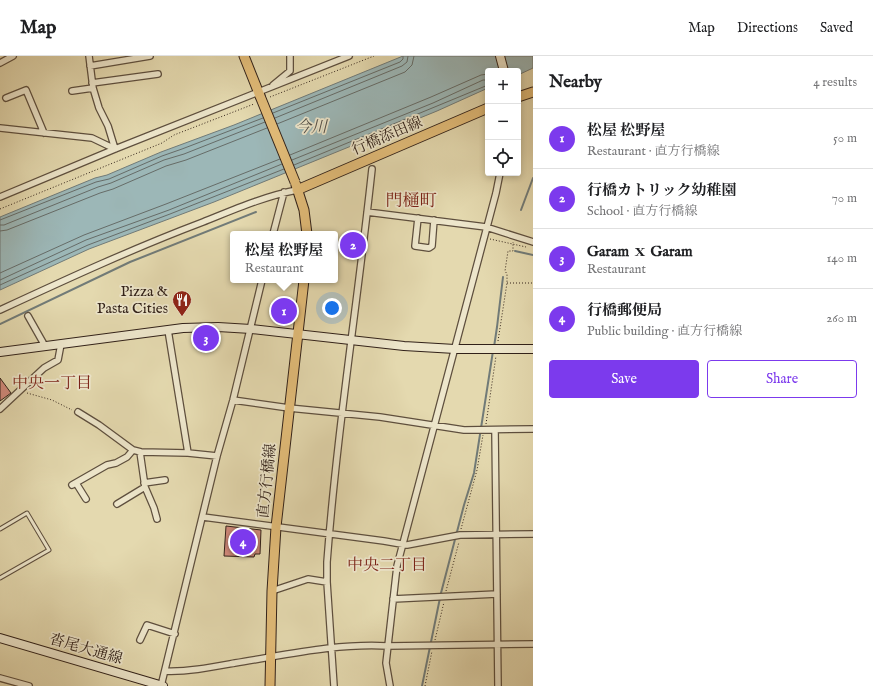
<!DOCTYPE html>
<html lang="en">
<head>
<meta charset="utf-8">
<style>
	body { margin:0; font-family:"IM FELL English","Noto Serif JP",serif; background:#f2f2f2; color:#202124 }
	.controls { position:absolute; right:12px; top:12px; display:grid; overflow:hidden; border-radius:4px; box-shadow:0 2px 6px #0003 }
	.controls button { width:36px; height:36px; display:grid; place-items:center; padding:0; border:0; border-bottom:1px solid #e0e0e0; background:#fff; color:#202124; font:20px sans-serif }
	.you { position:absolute; left:332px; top:252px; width:14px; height:14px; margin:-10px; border:3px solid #fff; border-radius:50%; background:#1a73e8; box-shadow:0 0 0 6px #1a73e833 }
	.badge { display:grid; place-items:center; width:26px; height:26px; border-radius:50%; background:#7c3aed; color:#fff; font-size:13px; font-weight:700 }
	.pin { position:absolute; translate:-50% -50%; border:2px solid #fff; box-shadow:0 1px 4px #0006 }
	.popup { position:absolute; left:230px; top:175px; width:108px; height:52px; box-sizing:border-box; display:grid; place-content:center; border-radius:4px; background:#fff; filter:drop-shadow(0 1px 3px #0005); font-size:13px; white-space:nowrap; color:#757577 }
	.popup b { font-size:15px; color:#202124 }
	.popup::after { content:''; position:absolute; left:50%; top:100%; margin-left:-8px; border:8px solid transparent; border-top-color:#fff }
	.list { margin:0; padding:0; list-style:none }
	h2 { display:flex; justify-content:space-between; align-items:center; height:52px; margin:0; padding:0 16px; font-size:17px }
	h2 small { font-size:13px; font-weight:400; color:#757577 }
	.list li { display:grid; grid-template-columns:26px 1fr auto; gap:12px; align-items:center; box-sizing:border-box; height:60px; padding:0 16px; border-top:1px solid #e0e0e0 }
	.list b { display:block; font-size:15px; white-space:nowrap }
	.list p { margin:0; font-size:13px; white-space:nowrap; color:#757577 }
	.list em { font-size:13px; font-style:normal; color:#757577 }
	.actions { display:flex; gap:8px; padding:12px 16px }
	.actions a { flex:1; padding:9px 0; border:1px solid #7c3aed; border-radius:4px; text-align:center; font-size:14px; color:#7c3aed }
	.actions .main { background:#7c3aed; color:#fff }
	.icon { flex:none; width:22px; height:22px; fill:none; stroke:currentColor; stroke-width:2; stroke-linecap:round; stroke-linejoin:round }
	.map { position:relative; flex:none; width:533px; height:630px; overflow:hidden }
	header { display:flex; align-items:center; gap:24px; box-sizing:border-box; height:56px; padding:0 20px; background:#fff; border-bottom:1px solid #e0e0e0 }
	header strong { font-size:19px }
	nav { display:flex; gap:22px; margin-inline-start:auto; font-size:14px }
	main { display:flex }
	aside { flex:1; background:#fff }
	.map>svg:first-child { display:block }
</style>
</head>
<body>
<header>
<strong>Map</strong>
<nav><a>Map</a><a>Directions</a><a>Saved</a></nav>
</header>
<main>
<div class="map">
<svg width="533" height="630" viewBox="0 0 533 630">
	<rect width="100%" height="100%" fill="#e4d9af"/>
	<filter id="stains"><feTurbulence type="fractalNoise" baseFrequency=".005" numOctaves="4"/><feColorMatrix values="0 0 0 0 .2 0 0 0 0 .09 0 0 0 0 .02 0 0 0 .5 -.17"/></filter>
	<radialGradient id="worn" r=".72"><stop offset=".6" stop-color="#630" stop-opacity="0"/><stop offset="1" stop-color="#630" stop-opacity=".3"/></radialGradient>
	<path fill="#9cb7b7" stroke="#717b78" d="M403,0H533V12L518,19V15H488V32L437,55L214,146L89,193L0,234V161L95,122L107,119L161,96L234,69Z"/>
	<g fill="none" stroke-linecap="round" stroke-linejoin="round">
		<path stroke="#666c68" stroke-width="1" d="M273,57L400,6L403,3V0
			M275,62L402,10L407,6L408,0
			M277,68L405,16L412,9L414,0
			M290,99L431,41L481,19L488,18
			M292,104L433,47L483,24H488
			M294,109L488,29
			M0,164L96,126L109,123L162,100L182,93L263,62
			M0,169H4L98,131L111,127L164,104L184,98L265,66
			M0,175L7,174L100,137L113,133L166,110L186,104L267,72
			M0,217L84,179L166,148L280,103
			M0,224L86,184L169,154L282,108
			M0,229L88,189L170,158L284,113"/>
		<path stroke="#717b78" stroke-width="2" d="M521,154L533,122
			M515,195L533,199
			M0,268L130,206L256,156
			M494,291L497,271L503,221
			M422,630L441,537L464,449L474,417L493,295"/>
	</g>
	<path fill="#d38b7d" stroke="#312119" d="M0,322L11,337L0,345Z
		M226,470L261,474L260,498H255L254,501L224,500Z"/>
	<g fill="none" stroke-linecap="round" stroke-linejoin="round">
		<defs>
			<path id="lane" d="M0,473L27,457L49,494L0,522"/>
			<path id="street" d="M89,0L93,32L99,52L108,70L115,93
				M0,7L13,0
				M90,10L150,0
				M92,27L158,18
				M273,29L290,15V0
				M72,35L93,32
				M6,42L26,34L44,77
				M0,72L92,82L115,93
				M0,141L115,93L349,0
				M367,156L486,171L533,186
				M418,162L415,190L429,192L432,190L434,164
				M273,178L284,136
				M0,254C67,223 134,192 203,166C233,154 265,140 297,134
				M28,260L45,290
				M168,274L188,397
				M233,344L289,352L380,361L464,374L533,373
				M0,353L44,312L58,304L61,288
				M78,356L99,369L133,394L141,396L188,397L217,400
				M495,374L498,630
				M76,427L86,443
				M144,427L165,424
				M72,429L107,409L116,407L127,401L133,394
				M145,431L154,452L157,463
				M117,448L145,431L140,396
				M203,461L384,485L407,489L460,479L533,478
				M272,535L308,523L327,526
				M393,543L497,538
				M140,584L147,569L175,578
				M165,615C188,616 213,611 235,607C286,599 336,587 388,590L533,588
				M0,622L29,630
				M161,630L217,400L233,344L262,224
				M334,630L327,526V506C337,374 358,244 372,113
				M390,630L386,607L397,510L496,137L500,117"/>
			<path id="secondary" d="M500,0L504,15
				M0,296L183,272L218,271L251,273L404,290L455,293H533
				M0,582L163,630"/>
			<path id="primary" d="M244,0L260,40
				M518,41L533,36
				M296,129L304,154L307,178
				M297,134L488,52
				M270,630L272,535L276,471L304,224"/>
		</defs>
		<use href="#lane" stroke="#5e4f3e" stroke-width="5"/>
		<use href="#street" stroke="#5e4f3e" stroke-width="8"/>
		<use href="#secondary" stroke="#312119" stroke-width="10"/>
		<use href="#primary" stroke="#312119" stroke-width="11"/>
		<path stroke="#312119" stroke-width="1" stroke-dasharray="1 2" stroke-linecap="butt" d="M270,41L374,0
			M0,153L162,87L174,79L254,48
			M490,183L526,191
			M507,227H533
			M498,285L507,227V218L505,215L508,195H513V186
			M27,337L52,344L72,354
			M486,368L496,300
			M461,473L477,414L483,379
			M446,535L459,486
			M435,584L444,546
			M425,630L432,595"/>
		<use href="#lane" stroke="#ede6cb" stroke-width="3"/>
		<use href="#street" stroke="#ede6cb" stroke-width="5.5"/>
		<use href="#secondary" stroke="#ede6cb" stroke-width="8"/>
		<use href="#primary" stroke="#e2bc78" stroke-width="9"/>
		<defs>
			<path id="primary-bridge" d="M260,40L295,126"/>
		</defs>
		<use href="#primary-bridge" stroke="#312119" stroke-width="11" stroke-linecap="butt"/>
		<use href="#primary-bridge" stroke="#e2bc78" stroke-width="9"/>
	</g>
	<defs>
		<symbol id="restaurant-pin" viewBox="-11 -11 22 30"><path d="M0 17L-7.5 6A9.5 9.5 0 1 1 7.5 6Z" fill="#8f2418" stroke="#ede6cb"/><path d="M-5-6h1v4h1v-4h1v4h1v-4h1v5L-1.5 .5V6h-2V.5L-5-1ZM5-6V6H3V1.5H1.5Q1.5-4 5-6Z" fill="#fff"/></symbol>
	</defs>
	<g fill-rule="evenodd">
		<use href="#restaurant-pin" x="171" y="233" width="22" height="30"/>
	</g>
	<g text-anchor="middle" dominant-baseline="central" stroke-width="3.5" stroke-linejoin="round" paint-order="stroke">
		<g font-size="15" fill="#312119" stroke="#ede6cb">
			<text transform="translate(387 80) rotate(-23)">行橋添田線</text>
			<text transform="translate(267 425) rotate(-84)">直方行橋線</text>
			<text transform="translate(86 593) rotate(16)">沓尾大通線</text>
		</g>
		<g font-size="15" fill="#312119" stroke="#ede6cb" text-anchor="end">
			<text x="168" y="235">Pizza &amp;<tspan x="168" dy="17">Pasta Cities</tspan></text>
		</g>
		<g font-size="16" font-style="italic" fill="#514e48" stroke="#ede6cb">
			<text x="311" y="72">今川</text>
		</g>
		<g font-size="16" fill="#7a1f14" stroke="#ede6cb">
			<text x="52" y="328">中央一丁目</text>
			<text x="387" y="510">中央二丁目</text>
		</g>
		<g font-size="17" fill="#7a1f14" stroke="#ede6cb">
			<text x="411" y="145">門樋町</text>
		</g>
	</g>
	<rect width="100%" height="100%" filter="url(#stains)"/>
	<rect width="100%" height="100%" fill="url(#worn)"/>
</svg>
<div class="controls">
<button>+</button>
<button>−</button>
<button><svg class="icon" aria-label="locate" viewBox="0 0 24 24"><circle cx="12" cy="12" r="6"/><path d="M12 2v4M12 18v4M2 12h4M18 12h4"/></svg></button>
</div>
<div class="you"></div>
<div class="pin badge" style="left:284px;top:255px">1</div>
<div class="popup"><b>松屋 松野屋</b>Restaurant</div>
<div class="pin badge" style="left:353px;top:189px">2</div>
<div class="pin badge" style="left:206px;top:282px">3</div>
<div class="pin badge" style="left:243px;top:486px">4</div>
</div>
<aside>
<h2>Nearby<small>4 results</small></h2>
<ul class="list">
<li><span class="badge">1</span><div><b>松屋 松野屋</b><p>Restaurant · 直方行橋線</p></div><em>50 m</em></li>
<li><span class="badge">2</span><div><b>行橋カトリック幼稚園</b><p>School · 直方行橋線</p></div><em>70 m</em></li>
<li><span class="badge">3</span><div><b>Garam ｘ Garam</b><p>Restaurant</p></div><em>140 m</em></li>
<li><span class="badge">4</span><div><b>行橋郵便局</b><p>Public building · 直方行橋線</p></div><em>260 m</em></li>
</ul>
<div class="actions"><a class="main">Save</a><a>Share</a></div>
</aside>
</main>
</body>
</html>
